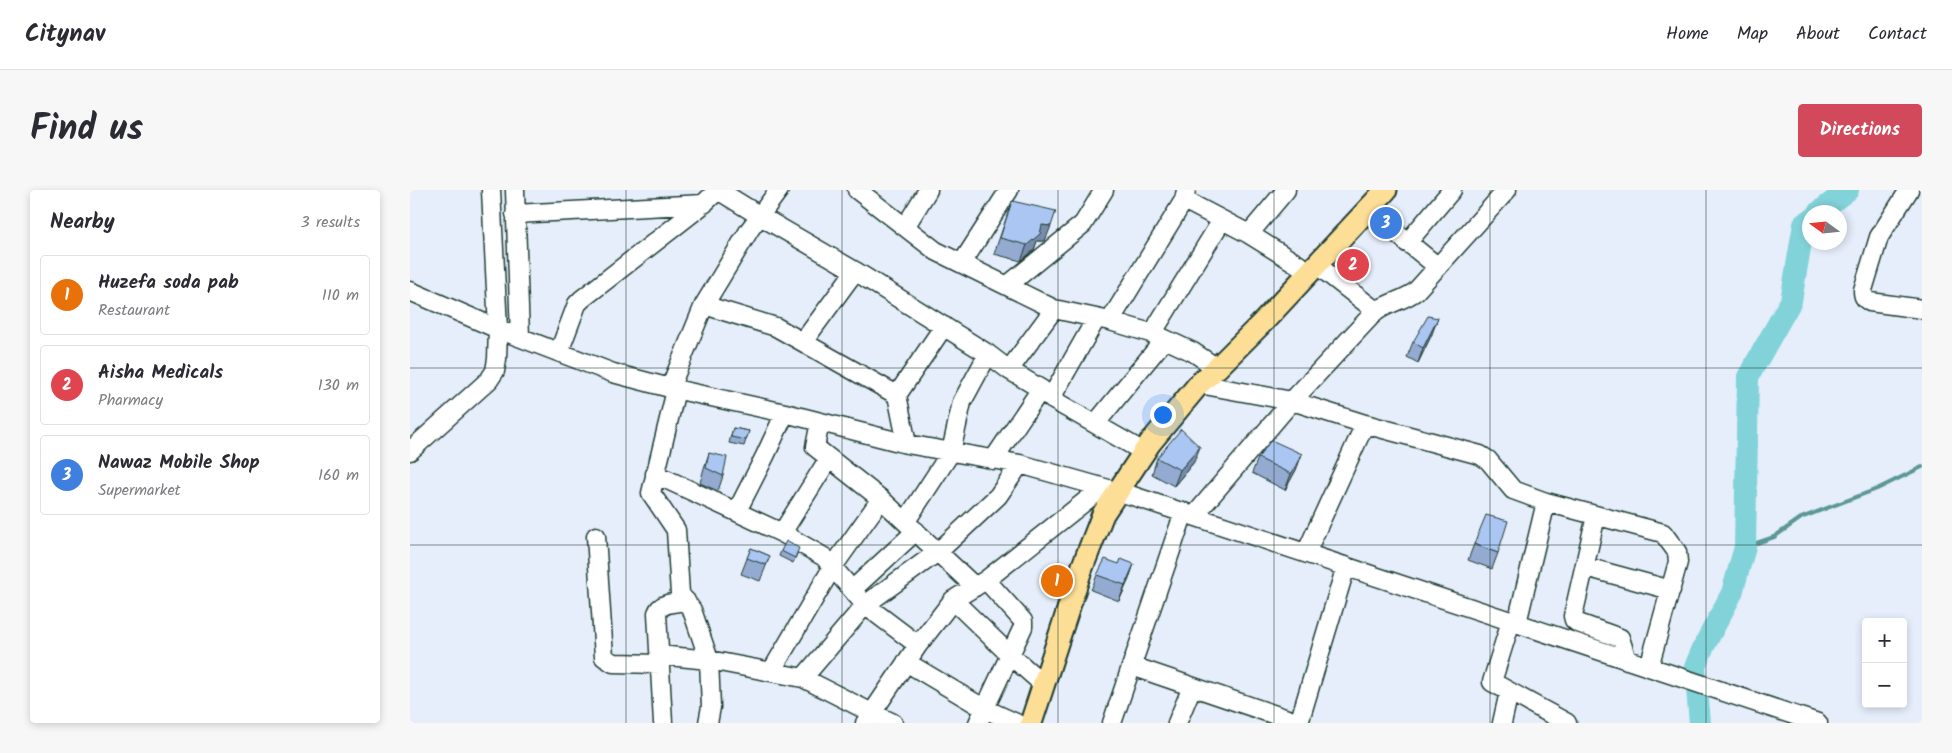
<!DOCTYPE html>
<html lang="en">
<head>
<meta charset="utf-8">
<style>
	body { margin:0; font-family:Kalam,sans-serif; background:#f7f7f7; color:#2b2b33 }
	.controls { position:absolute; right:15px; bottom:15px; display:grid; overflow:hidden; border-radius:5px; box-shadow:0 2px 8px #0003 }
	.controls button { width:45px; height:45px; display:grid; place-items:center; padding:0; border:0; border-bottom:1px solid #e1e1e2; background:#fff; color:#2b2b33; font:25px sans-serif }
	.compass { position:absolute; left:1392px; top:15px; width:45px; height:45px; border-radius:50%; background:#fff; box-shadow:0 2px 8px #0003; rotate:285deg }
	.you { position:absolute; left:752px; top:224px; width:18px; height:18px; margin:-12px; border:4px solid #fff; border-radius:50%; background:#1a73e8; box-shadow:0 0 0 8px #1a73e833 }
	.badge { display:grid; place-items:center; width:32px; height:32px; border-radius:50%; background:#d1495b; color:#fff; font-size:16px; font-weight:700 }
	.pin { position:absolute; translate:-50% -50%; border:2px solid #fff; box-shadow:0 1px 5px #0006 }
	.list { margin:0; padding:0; list-style:none }
	h2 { display:flex; justify-content:space-between; align-items:center; height:65px; margin:0; padding:0 20px; font-size:21px }
	h2 small { font-size:16px; font-weight:400; color:#7c7c81 }
	.list li { display:grid; grid-template-columns:32px 1fr auto; gap:15px; align-items:center; box-sizing:border-box; height:80px; margin:0 10px 10px; padding:0 10px; border:1px solid #e1e1e2; border-radius:5px }
	.list b { display:block; font-size:19px; white-space:nowrap }
	.list p { margin:0; font-size:16px; white-space:nowrap; color:#7c7c81 }
	.list em { font-size:16px; font-style:normal; color:#7c7c81 }
	.map { position:relative; flex:none; width:1512px; height:533px; overflow:hidden; border-radius:5px }
	header { display:flex; align-items:center; gap:30px; box-sizing:border-box; height:70px; padding:0 25px; background:#fff; border-bottom:1px solid #e1e1e2 }
	header strong { font-size:24px }
	nav { display:flex; gap:28px; margin-inline-start:auto; font-size:18px }
	.intro { display:flex; align-items:center; justify-content:space-between; box-sizing:border-box; height:120px; padding:0 30px }
	h1 { margin:0; font-size:35px }
	.button { padding:12px 22px; border-radius:5px; background:#d1495b; color:#fff; font-size:18px; font-weight:700 }
	main { display:flex; gap:30px; padding:0 30px }
	aside { flex:1; background:#fff; border-radius:5px; box-shadow:0 2px 8px #0003 }
	.map>svg:first-child { display:block }
</style>
</head>
<body>
<header>
<strong>Citynav</strong>
<nav><a>Home</a><a>Map</a><a>About</a><a>Contact</a></nav>
</header>
<div class="intro"><h1>Find us</h1><a class="button">Directions</a></div>
<main>
<aside>
<h2>Nearby<small>3 results</small></h2>
<ul class="list">
<li><span class="badge" style="background:#e8710a">1</span><div><b>Huzefa soda pab</b><p>Restaurant</p></div><em>110 m</em></li>
<li><span class="badge" style="background:#e0444e">2</span><div><b>Aisha Medicals</b><p>Pharmacy</p></div><em>130 m</em></li>
<li><span class="badge" style="background:#3f7fe0">3</span><div><b>Nawaz Mobile Shop</b><p>Supermarket</p></div><em>160 m</em></li>
</ul>
</aside>
<div class="map">
<svg width="1512" height="533" viewBox="0 0 1512 533">
	<rect width="100%" height="100%" fill="#e6eefb"/>
	<filter id="ink" filterUnits="userSpaceOnUse"><feTurbulence type="fractalNoise" baseFrequency=".02" numOctaves="2"/><feDisplacementMap in="SourceGraphic" scale="10" xChannelSelector="R" yChannelSelector="G"/><feConvolveMatrix kernelMatrix="1 2 1 2 8 2 1 2 1" color-interpolation-filters="sRGB"/></filter>
	<g filter="url(#ink)">
		<g fill="none" stroke-linecap="round" stroke-linejoin="round">
			<path stroke="#5a9797" stroke-width="4" d="M1335,357L1364,347L1391,328L1467,299L1512,277"/>
			<path stroke="#82d3d9" stroke-width="22" d="M1409,22L1438,0
				M1290,533L1285,477L1293,458L1322,403L1335,357L1338,187L1381,111L1394,34L1400,30"/>
			<defs>
				<path id="minor" d="M105,0L110,147
					M447,0L526,61L644,119L700,131
					M776,0L774,10L839,44L900,82
					M1499,0L1469,47L1453,100C1453,106 1454,109 1460,112L1512,119
					M958,20L1028,77
					M105,24L294,14
					M495,37L518,0
					M839,44L876,0
					M997,53L1042,0
					M552,73L599,0
					M907,75L966,121
					M598,95L673,34L694,0
					M0,101L88,139L203,183L260,198L375,223L497,254L610,274L723,306L1408,533
					M294,115L366,137L487,205
					M744,144L700,131L774,10
					M393,152L445,81
					M149,162L167,114L172,109L290,17L308,0L350,26L445,81L578,164L599,180L631,199L643,210L734,262
					M807,178L783,162L744,144L748,134L812,30
					M599,180L644,119
					M789,194L882,211L955,234L1070,265L1078,270L1103,300L1136,312L1253,343L1267,362L1268,372L1239,477
					M260,198L294,115L340,39L369,0
					M266,200L241,303L266,340L270,404L282,420L299,470L301,517L298,533
					M641,208L686,129
					M410,232L405,257L471,309L565,397
					M686,233L755,149
					M497,254L487,205L534,136
					M0,261L79,190L85,181L87,169L88,139L81,0
					M583,270L631,199
					M245,284L372,343L414,367L455,415L508,455
					M327,321L355,266L375,223
					M784,326L882,211L961,126C973,113 992,112 1006,101L1097,0
					M1186,326L1163,426L1164,430L1168,433L1210,448L1217,470
					M496,331L541,262L552,212L578,164
					M372,343L419,268
					M186,346L194,467L203,473L250,474
					M896,363L955,234
					M1176,377L1261,400
					M442,400L506,341
					M543,410L600,465L633,494
					M1101,431L1082,492L1157,533
					M1107,433L1136,312
					M249,465L299,470L393,488L462,523L508,455L543,410L576,390L692,298
					M496,472L575,519L606,533
					M722,476L889,533L936,376
					M361,482L422,378L471,309
					M393,488L455,415L529,361L588,306L610,274
					M253,533L247,423C251,412 265,413 276,411
					M455,533L462,523L483,533
					M568,533L613,437V431L576,390
					M702,533L774,322
					M767,533L782,497
					M1092,533L1099,502"/>
				<path id="major" d="M621,533L670,383L693,324L740,253L789,194L807,178L855,130L976,0"/>
			</defs>
			<use href="#minor" stroke="#1f3d34" stroke-width="21"/>
			<use href="#major" stroke="#1f3d34" stroke-width="25"/>
			<use href="#minor" stroke="#fff" stroke-width="18"/>
			<use href="#major" stroke="#fdde96" stroke-width="21"/>
		</g>
		<path fill="#94aad1" stroke="#1f3d34" d="M602,11L635,51H627L624,60L611,71L584,64Z
			M1022,144L1008,173L997,167L1003,152Z
			M323,238L339,241L334,256L319,253Z
			M299,263L313,286L308,301L290,293L294,278Z
			M892,264L886,280L875,300L842,283L848,268Z
			M747,268L784,272L764,296L742,284Z
			M1064,354L1088,363L1082,379L1058,370Z
			M341,358L360,366L350,391L331,384Z
			M371,361L387,364L383,373L369,366Z
			M687,385L719,389L709,411L681,400Z"/>
		<path fill="#788baa" stroke="#1f3d34" d="M632,35L641,36L635,51H627L624,60L611,71L617,55Z
			M1028,128L1022,144L1008,173L1013,158Z
			M790,257L784,272L764,296L770,280Z
			M892,264L886,280L875,300L881,284Z
			M724,374L719,389L709,411L715,395Z"/>
		<path fill="#acc6f3" stroke="#1f3d34" d="M602,11L646,21L641,36L632,35L630,44L617,55L590,48Z
			M1018,126L1028,128L1013,158L1003,152Z
			M323,238L339,241L336,250L321,247Z
			M771,239L790,257L770,280L747,268Z
			M861,250L892,264L881,284L848,268Z
			M299,263L317,267L313,286L296,278Z
			M1076,325L1098,331L1088,363L1064,354Z
			M376,351L389,358L385,368L371,361Z
			M341,358L360,366L356,375L337,368Z
			M695,369L709,374L711,369L724,374L715,395L687,385Z"/>
	</g>
	<path fill="none" stroke="#1f3d34" stroke-width="1" stroke-opacity="0.55" d="M216,0V533M432,0V533M648,0V533M864,0V533M1080,0V533M1296,0V533M0,178H1512M0,355H1512"/>
</svg>
<div class="controls">
<button>+</button>
<button>−</button>
</div>
<svg class="compass" viewBox="-18 -18 36 36"><path d="M0-13l5 13h-10z" fill="#e53935"/><path d="M0 13l5-13h-10z" fill="#7c7c81"/></svg>
<div class="you"></div>
<div class="pin badge" style="left:647px;top:391px;background:#e8710a">1</div>
<div class="pin badge" style="left:943px;top:75px;background:#e0444e">2</div>
<div class="pin badge" style="left:976px;top:33px;background:#3f7fe0">3</div>
</div>
</main>
</body>
</html>
